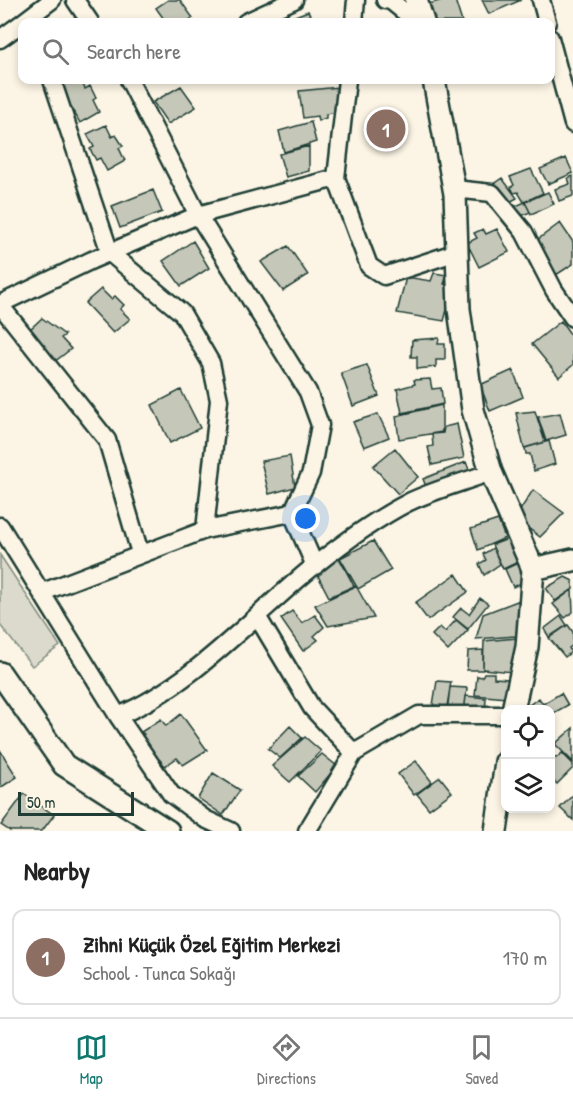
<!DOCTYPE html>
<html lang="en">
<head>
<meta charset="utf-8">
<style>
	body { margin:0; font-family:"Patrick Hand",sans-serif; background:#f6f6f6; color:#222 }
	.controls { position:absolute; right:18px; bottom:18px; display:grid; overflow:hidden; border-radius:12px; box-shadow:0 3px 9px #0003 }
	.controls button { width:54px; height:54px; display:grid; place-items:center; padding:0; border:0; border-bottom:2px solid #e0e0e0; background:#fff; color:#222; font:30px sans-serif }
	.scale { position:absolute; left:18px; bottom:15px; width:116px; box-sizing:border-box; padding-left:6px; border:3px solid #1f3d34; border-top:0; font-size:16px; line-height:21px; white-space:nowrap; color:#1f3d34; -webkit-text-stroke:4px #fcf5e5; paint-order:stroke }
	.you { position:absolute; left:306px; top:519px; width:21px; height:21px; margin:-15px; border:4px solid #fff; border-radius:50%; background:#1a73e8; box-shadow:0 0 0 9px #1a73e833 }
	.badge { display:grid; place-items:center; width:39px; height:39px; border-radius:50%; background:#0f766e; color:#fff; font-size:20px; font-weight:700 }
	.pin { position:absolute; translate:-50% -50%; border:3px solid #fff; box-shadow:0 2px 6px #0006 }
	.list { margin:0; padding:0; list-style:none }
	h2 { display:flex; justify-content:space-between; align-items:center; height:78px; margin:0; padding:0 24px; font-size:26px }
	h2 small { font-size:20px; font-weight:400; color:#767676 }
	.list li { display:grid; grid-template-columns:39px 1fr auto; gap:18px; align-items:center; box-sizing:border-box; height:96px; margin:0 12px 12px; padding:0 12px; border:2px solid #e0e0e0; border-radius:12px }
	.list b { display:block; font-size:22px; white-space:nowrap }
	.list p { margin:0; font-size:20px; white-space:nowrap; color:#767676 }
	.list em { font-size:20px; font-style:normal; color:#767676 }
	.icon { flex:none; width:33px; height:33px; fill:none; stroke:currentColor; stroke-width:2; stroke-linecap:round; stroke-linejoin:round }
	.map { position:relative; flex:none; width:573px; height:831px; overflow:hidden }
	.search { position:absolute; background:#fff; box-shadow:0 3px 9px #0003; left:18px; right:18px; top:18px; height:66px; display:flex; align-items:center; gap:15px; box-sizing:border-box; padding:0 21px; border-radius:12px; color:#767676; font-size:22px }
	.sheet { height:186px; background:#fff }
	nav { display:flex; justify-content:space-around; align-items:center; box-sizing:border-box; height:84px; border-top:2px solid #e0e0e0; background:#fff; font-size:16px; color:#767676 }
	nav a { display:grid; justify-items:center; gap:3px }
	nav .on { color:#0f766e }
	.map>svg:first-child { display:block }
</style>
</head>
<body>
<div class="map">
<svg width="573" height="831" viewBox="0 0 573 831">
	<rect width="100%" height="100%" fill="#fcf5e5"/>
	<filter id="ink" filterUnits="userSpaceOnUse"><feTurbulence type="fractalNoise" baseFrequency=".0167" numOctaves="2"/><feDisplacementMap in="SourceGraphic" scale="12" xChannelSelector="R" yChannelSelector="G"/><feConvolveMatrix kernelMatrix="1 2 1 2 8 2 1 2 1" color-interpolation-filters="sRGB"/></filter>
	<g filter="url(#ink)">
		<path fill="#dcdacc" stroke="#7e8c80" stroke-width="1.5" d="M0,555L60,646L32,666L0,625Z"/>
		<path fill="#c5c7b9" stroke="#1f3d34" stroke-width="1.5" d="M168,0H180L193,18L187,22H166L156,8Z
			M443,0H455L462,22H426L421,6Z
			M482,0H521L489,14Z
			M308,11L315,22H289L287,19Z
			M74,80H81L85,89L90,86L96,98L93,100L99,112L80,123L73,110L69,112L64,101L68,99L61,86Z
			M181,86L196,107L168,124L153,102Z
			M339,87L340,111L326,114V118L318,121L317,116L303,118L299,91Z
			M311,122L316,142L284,152L279,131Z
			M106,125L112,137L116,135L123,146L119,148L125,161L107,171L100,158L96,160L90,149L94,147L87,134Z
			M309,146V171L286,177L279,154Z
			M566,158L573,173L548,184L540,169Z
			M531,169L543,193L524,202L518,192L514,193L511,187L514,185L510,177Z
			M573,176V196L559,201L555,189L570,184L568,178Z
			M502,178L517,198L504,205L489,187Z
			M153,190L162,212L120,228L112,206Z
			M548,192L554,204L531,214L525,202Z
			M525,202L530,212L515,219L509,209Z
			M560,223L573,242V264L556,275L533,243Z
			M483,229L486,234L497,229L509,252L479,267L467,243L477,238L474,233Z
			M193,241L209,268L181,286L163,261Z
			M288,246L308,275L283,291L261,262Z
			M434,273L447,275L444,284L453,287L444,321L397,313L406,277L431,281Z
			M101,289L111,299L115,296L124,305L120,309L130,319L113,333L85,303Z
			M42,318L65,335L61,338L71,349L54,362L27,332Z
			M561,321L573,338V365L559,377L532,344Z
			M439,338L438,344H445V360H436V367L417,369V357H411L412,340Z
			M367,365L379,396L353,406L341,373Z
			M513,370L523,397L490,411L480,385Z
			M430,379L432,389L441,388L443,404L402,413L397,389L415,384L414,380Z
			M181,390L200,428L170,443L152,405Z
			M442,405V432L399,439L396,416Z
			M535,411L545,442L524,448L516,413Z
			M560,413L566,435L546,441L538,417Z
			M378,414L389,437L364,447L353,422Z
			M457,424L464,458L432,465L428,447L433,446L432,434L443,433L444,427Z
			M549,441L555,464L534,471L530,454H526L525,448Z
			M395,448L418,477L398,494L373,466Z
			M290,456L295,487L269,494L261,461Z
			M466,462L472,477L429,494L423,479Z
			M533,490L564,513L540,537L515,518Z
			M498,520L505,538L478,550L471,529Z
			M508,539L518,562L503,569L492,545Z
			M373,541L391,570L358,589L340,558Z
			M493,548L500,564L484,575L479,564L486,560L483,554Z
			M339,558L354,586L329,597L315,570Z
			M518,563L526,581L513,587L505,569Z
			M456,574L468,592L428,620L415,603Z
			M565,577L573,581V589L555,601L546,588Z
			M356,586L374,618L328,626L315,605Z
			M572,590L573,612L565,618L553,604Z
			M480,598L488,604L468,629L453,617L461,608L469,614Z
			M520,600L516,636L476,639L483,614Z
			M292,611L302,623L315,615L324,627L314,636L318,640L303,651L281,619Z
			M561,616L567,625L549,637L544,629Z
			M456,620L468,630L448,651L432,635L440,627L445,632Z
			M568,625L573,632V645L569,648L571,652L565,657L549,638Z
			M517,638L512,672L483,669L484,641Z
			M483,650V670H467L468,651Z
			M484,673H494V678L509,679L506,698L475,695L477,676L482,677Z
			M437,681L451,682L447,706L433,705Z
			M450,687L467,688L464,713H447Z
			M561,693L568,705L550,715V710H532L529,705L539,698L543,704Z
			M466,696L486,698L485,713L464,712Z
			M181,714L207,750L183,765L177,758L165,766L160,760L157,763L140,737L144,734L141,732L161,719L166,726Z
			M290,726L302,738L280,758L268,749Z
			M573,728V762L555,744Z
			M305,737L321,751L290,782L272,766Z
			M0,750L17,777L0,788Z
			M562,753L573,764V768L557,784L550,778V754L556,758Z
			M322,754L337,766L315,792L298,776Z
			M416,761L432,782L414,795L398,774Z
			M213,773L240,790L223,815L198,798Z
			M440,777L452,792L429,809L417,794Z
			M24,794L54,815L42,831H10L1,825Z
			M573,795V820L560,808Z"/>
		<g fill="none" stroke-linecap="round" stroke-linejoin="round">
			<defs>
				<path id="minor" d="M75,0L90,22
					M385,0L391,1L417,22
					M541,0L547,22
					M23,22L52,0
					M246,22L294,0
					M354,22L356,0
					M550,38L573,124
					M0,39L22,23
					M52,80L110,253L182,313L211,363L219,400L205,530
					M347,80L336,178L369,266L384,276L457,252
					M454,189L492,193L524,232L554,290L573,318
					M0,304L92,260L198,215L129,80
					M0,305L107,440L140,553
					M292,513L311,473L320,425L308,392L198,215L336,178
					M0,526L118,716C193,685 252,616 314,566C343,543 376,519 409,502C434,490 464,482 491,472
					M43,592L205,530L292,513L315,566
					M257,616L312,708L354,753L419,715H506
					M118,716L171,794L205,819L231,831
					M307,831L354,753"/>
				<path id="tertiary" d="M416,0L423,22
					M434,80L455,194L459,309L473,410L491,472L533,569L527,647L513,710
					M533,569L573,560
					M0,673L64,765L168,831
					M496,831L506,762"/>
			</defs>
			<use href="#minor" stroke="#1f3d34" stroke-width="21"/>
			<use href="#tertiary" stroke="#1f3d34" stroke-width="26"/>
			<use href="#minor" stroke="#fcf5e5" stroke-width="16"/>
			<use href="#tertiary" stroke="#fcf5e5" stroke-width="21"/>
		</g>
	</g>
</svg>
<div class="controls">
<button><svg class="icon" aria-label="locate" viewBox="0 0 24 24"><circle cx="12" cy="12" r="6"/><path d="M12 2v4M12 18v4M2 12h4M18 12h4"/></svg></button>
<button><svg class="icon" aria-label="layers" viewBox="0 0 24 24"><path d="M12 4l9 5-9 5-9-5zM3 14l9 5 9-5"/></svg></button>
</div>
<div class="scale">50 m</div>
<div class="you"></div>
<div class="pin badge" style="left:386px;top:129px;background:#8d6e63">1</div>
<div class="search"><svg class="icon" aria-label="search" viewBox="0 0 24 24"><circle cx="10" cy="10" r="6"/><path d="M15 15l6 6"/></svg>Search here</div>
</div>
<section class="sheet">
<h2>Nearby<small></small></h2>
<ul class="list">
<li><span class="badge" style="background:#8d6e63">1</span><div><b>Zihni Küçük Özel Eğitim Merkezi</b><p>School · Tunca Sokağı</p></div><em>170 m</em></li>
</ul>
</section>
<nav>
<a class="on"><svg class="icon" aria-label="map" viewBox="0 0 24 24"><path d="M3 6l6-2 6 2 6-2v14l-6 2-6-2-6 2zM9 4v14M15 6v14"/></svg>Map</a>
<a><svg class="icon" aria-label="directions" viewBox="0 0 24 24"><path d="M12 3l9 9-9 9-9-9zM9 14v-3h6M13 9l2 2-2 2"/></svg>Directions</a>
<a><svg class="icon" aria-label="saved" viewBox="0 0 24 24"><path d="M7 4h10v16l-5-4-5 4z"/></svg>Saved</a>
</nav>
</body>
</html>
